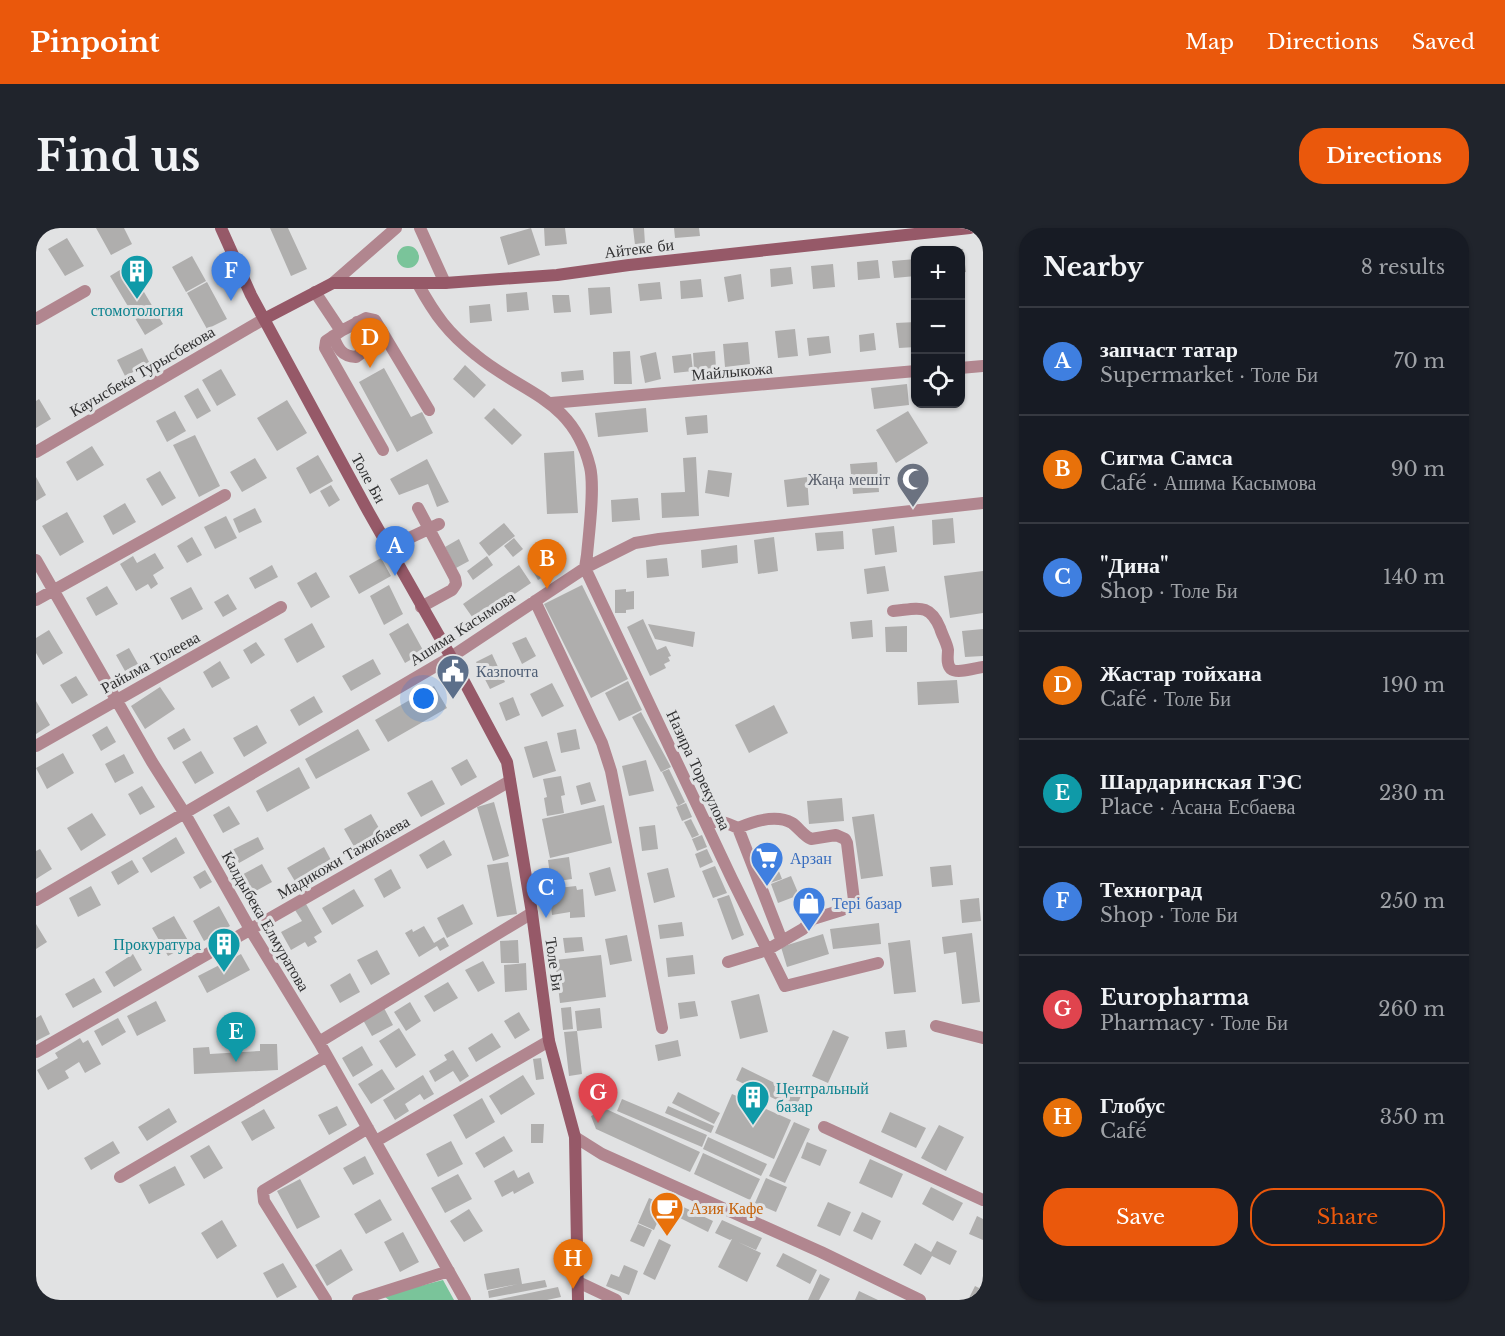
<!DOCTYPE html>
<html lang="en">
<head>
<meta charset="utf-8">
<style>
	body { margin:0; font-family:"Libre Baskerville",serif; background:#20242c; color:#f1f3f6 }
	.controls { position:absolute; right:18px; top:18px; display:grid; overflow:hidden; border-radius:12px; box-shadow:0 2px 4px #0004 }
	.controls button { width:54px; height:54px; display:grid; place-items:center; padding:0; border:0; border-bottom:2px solid #363941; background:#171b24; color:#f1f3f6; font:30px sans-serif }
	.you { position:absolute; left:388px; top:471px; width:21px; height:21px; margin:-15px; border:4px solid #fff; border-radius:50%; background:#1a73e8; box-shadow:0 0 0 9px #1a73e833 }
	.badge { display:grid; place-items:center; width:39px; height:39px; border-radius:50%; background:#ea580c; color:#fff; font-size:20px; font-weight:700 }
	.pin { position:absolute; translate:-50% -50px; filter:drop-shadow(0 2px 3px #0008) }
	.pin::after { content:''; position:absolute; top:32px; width:21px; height:18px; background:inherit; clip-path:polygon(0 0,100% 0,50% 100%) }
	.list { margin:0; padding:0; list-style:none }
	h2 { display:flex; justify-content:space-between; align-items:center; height:78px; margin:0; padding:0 24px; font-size:26px }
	h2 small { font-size:20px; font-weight:400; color:#9ea1a6 }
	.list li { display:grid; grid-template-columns:39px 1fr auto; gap:18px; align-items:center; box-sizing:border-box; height:108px; padding:0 24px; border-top:2px solid #363941 }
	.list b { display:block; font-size:22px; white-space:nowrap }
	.list p { margin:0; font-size:20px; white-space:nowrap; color:#9ea1a6 }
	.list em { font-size:20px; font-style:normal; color:#9ea1a6 }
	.actions { display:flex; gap:12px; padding:18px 24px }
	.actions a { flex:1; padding:14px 0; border:2px solid #ea580c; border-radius:24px; text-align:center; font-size:21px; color:#ea580c }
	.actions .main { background:#ea580c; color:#fff }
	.icon { flex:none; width:33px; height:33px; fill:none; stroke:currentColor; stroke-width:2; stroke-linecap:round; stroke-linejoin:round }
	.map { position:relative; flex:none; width:947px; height:1072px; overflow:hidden; border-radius:24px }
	header { display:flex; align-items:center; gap:36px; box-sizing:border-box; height:84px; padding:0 30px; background:#ea580c; color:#fff }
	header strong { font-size:28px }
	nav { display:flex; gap:33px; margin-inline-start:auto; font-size:21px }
	.intro { display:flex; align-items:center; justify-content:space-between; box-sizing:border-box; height:144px; padding:0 36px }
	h1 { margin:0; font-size:42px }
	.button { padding:15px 27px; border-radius:24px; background:#ea580c; color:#fff; font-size:21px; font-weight:700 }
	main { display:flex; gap:36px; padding:0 36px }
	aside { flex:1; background:#171b24; border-radius:24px; box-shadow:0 2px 4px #0004 }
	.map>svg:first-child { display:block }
</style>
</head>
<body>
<header>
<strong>Pinpoint</strong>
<nav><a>Map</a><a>Directions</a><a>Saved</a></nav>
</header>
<div class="intro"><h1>Find us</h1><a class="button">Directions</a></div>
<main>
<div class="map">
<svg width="947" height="1072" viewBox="0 0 947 1072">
	<rect width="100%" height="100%" fill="#e1e2e3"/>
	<path fill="#7ac49a" d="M361 29a11 11 0 1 1 22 0a11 11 0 1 1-22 0Z
		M407,1052L418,1072H353L349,1069L368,1062Z"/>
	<path fill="#afaead" d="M60,0H88L96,16L75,27Z
		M234,0H252L271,41L255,48Z
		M495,0L504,27L472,37L464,9Z
		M508,0H529L531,16L509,18Z
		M597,0H608L609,16L599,17Z
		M638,0H663L664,8L639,10Z
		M31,10L48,38L29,48L12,21Z
		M924,21H927L930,44L924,45Z
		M156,28L170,53L150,64L136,39Z
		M880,31V48L858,50L856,33Z
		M842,32L844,50L822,52L821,34Z
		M797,36L799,59L777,61L775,38Z
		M92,37L127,96L109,107L74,48Z
		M755,39L757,56L735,59L734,41Z
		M705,46L708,71L692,74L688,49Z
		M665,51L667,69L645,71L644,53Z
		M171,54L191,91L171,101L151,65Z
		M624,54L626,71L604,73L602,56Z
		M574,59L576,85L554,87L552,60Z
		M491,64L493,82L471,84L470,66Z
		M516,67H533L535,84L518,85Z
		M454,76L456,93L434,95L433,78Z
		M880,94V119L863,120L860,95Z
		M759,101L762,128L742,130L739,103Z
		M838,105L840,122L824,124L823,107Z
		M793,108L795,125L773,128L771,110Z
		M712,114L714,136L689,139L687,116Z
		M106,120L114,136L89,148L81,132Z
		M594,123L596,156H578L577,124Z
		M679,123L680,140L658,142L657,125Z
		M620,124L625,151L609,155L604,128Z
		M655,126L657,143L638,145L636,128Z
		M429,137L450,157L438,170L417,151Z
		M348,140L375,189L386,184L397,205L361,224L323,154Z
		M185,141L200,167L181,178L166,152Z
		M547,142L548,152L526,154L525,144Z
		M871,156L873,177L838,181L835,160Z
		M162,160L175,183L161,191L148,168Z
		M3,171L15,191L0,200V173Z
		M251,172L271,205L241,223L221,190Z
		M458,180L486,207L476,217L448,190Z
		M610,180L612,204L562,209L559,185Z
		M139,183L150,203L131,214L120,193Z
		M872,183L892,215L860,235L840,202Z
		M671,187L672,205L651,207L649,189Z
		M159,207L184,258L163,269L137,217Z
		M56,218L68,237L41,253L30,234Z
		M538,223L542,285L511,286L508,225Z
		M282,227L297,253L274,266L260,240Z
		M660,229L663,288L626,290L625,265L649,264L647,230Z
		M219,230L231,250L206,264L194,244Z
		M391,231L413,274L401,279L392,256L363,267L354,251Z
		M841,234L843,264L817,266L814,236Z
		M672,242L696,245L693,269L669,265Z
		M124,243L140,270L126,278L110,251Z
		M0,249L10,267L0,273Z
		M771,249L773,277L751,279L748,252Z
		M295,257L304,272L293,279L284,263Z
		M602,270L604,292L576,294L575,272Z
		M89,275L100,294L77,307L67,288Z
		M219,280L226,294L203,305L197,291Z
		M31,284L48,314L24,328L6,298Z
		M190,288L201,310L179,321L168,299Z
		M917,290L919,315L897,317L896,292Z
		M468,295L479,308L453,328L443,315Z
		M858,298L861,324L839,327L836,301Z
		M807,303L808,321L781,323L779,305Z
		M156,309L166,327L151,335L141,318Z
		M738,309L742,343L722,346L718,312Z
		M478,310L487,321L477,329L468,318Z
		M423,311L433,333L420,340L409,319Z
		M701,317L702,335L666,340L665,322Z
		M509,319L522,340L502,352L495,340L502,336L497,326Z
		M119,325L128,340L117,347L122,356L115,361L112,356L100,363L84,336L97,328L101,335Z
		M451,328L457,337L437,352L431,343Z
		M345,330L355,348L323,366L313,348Z
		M631,330L633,348L611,350L610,332Z
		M236,337L242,349L219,361L213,350Z
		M483,337L495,355L439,393L427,376Z
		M849,338L853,363L831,366L828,341Z
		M947,343V385L914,390L908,348Z
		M280,344L294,369L275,380L261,355Z
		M353,357L367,386L348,397L334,368Z
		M546,357L592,451L555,470L508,376Z
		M71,358L82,376L60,388L50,370Z
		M155,359L167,381L146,392L134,370Z
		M590,361V364L598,363V381L590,382V385H579V362Z
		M192,366L201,381L187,389L178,374Z
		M607,391L621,422L630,418L635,428L632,429L634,433L628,436L630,440L614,448L591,399Z
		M836,392L837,409L816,411L814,394Z
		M276,395L289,419L261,435L248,411Z
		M372,395L388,424L369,435L353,406Z
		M612,396L659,404L657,419L619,411Z
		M871,398V424H850L849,399Z
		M947,401V428L929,429L926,403Z
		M13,402L27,425L7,437L0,425V410Z
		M490,409L500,428L486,436L476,415Z
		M220,414L229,427L215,436L207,422Z
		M93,420L102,436L89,443L80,427Z
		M456,426L469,454L454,461L440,434Z
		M337,431L345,446L315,463L306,448Z
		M184,433L194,450L176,460L167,444Z
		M40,448L52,467L36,476L24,457Z
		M921,452L923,475L882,477L881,454Z
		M592,453L606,482L583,493L569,465Z
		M516,455L528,478L506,489L494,466Z
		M398,458L411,480L352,514L339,492Z
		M124,459L139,481L109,501L95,478Z
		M278,468L287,484L263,498L254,482Z
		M477,469L484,487L470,493L463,475Z
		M0,473L14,497L0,506Z
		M738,477L752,505L713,525L699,497Z
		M605,484L635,539L625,544L596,489Z
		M221,497L231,515L208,529L197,510Z
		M71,498L80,514L65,523L56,507Z
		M148,500L155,512L138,522L131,510Z
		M322,501L334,522L280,551L269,531Z
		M540,501L544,521L525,525L521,505Z
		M511,513L520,543L497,550L488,519Z
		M165,523L178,545L159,556L146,534Z
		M27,525L38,545L11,561L0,540Z
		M88,526L98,545L79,555L69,536Z
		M431,531L441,549L425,558L415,540Z
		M610,532L618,563L593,568L586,538Z
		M263,539L274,560L231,584L220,563Z
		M633,541L649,574L642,578L626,544Z
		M525,548L529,567L525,568L528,585L511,588L508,570L511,569L507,551Z
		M396,552L409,576L385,589L371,565Z
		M554,554L560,573L545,577L540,558Z
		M106,558L119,579L104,587L92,566Z
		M806,570L808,593L773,596L771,573Z
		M458,574L473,628L457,633L441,579Z
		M650,575L656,589L646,593L640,579Z
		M568,577L576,615L514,630L506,591Z
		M193,578L204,596L187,605L177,587Z
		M56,585L70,607L45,623L31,600Z
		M335,586L347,607L320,622L308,601Z
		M838,586L847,648L825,651L816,589Z
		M655,591L663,607L656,610L648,594Z
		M619,597L622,621L606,623L603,599Z
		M666,607L671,619L661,623L656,611Z
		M140,609L149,625L115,645L106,630Z
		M222,609L228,621L203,635L196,622Z
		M408,612L416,627L391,641L383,627Z
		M732,615L746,651L734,655L720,620Z
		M288,619L296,634L260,655L251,640Z
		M4,621L16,641L0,651V623Z
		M671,621L677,634L664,640L659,626Z
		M533,629L536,651L515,654L512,632Z
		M96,632L103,644L82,657L75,644Z
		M472,634L481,686L461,689L451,637Z
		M226,636L236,654L211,668L200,650Z
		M915,637L917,657L896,659L894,639Z
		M679,638L691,665L677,670L666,643Z
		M574,639L580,663L559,668L553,645Z
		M632,640L639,669L618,675L611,645Z
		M355,641L365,660L348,670L338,651Z
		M169,642L176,654L164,661L157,649Z
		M755,648L763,667L742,675L735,656Z
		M55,658L65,677L42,689L33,670Z
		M540,658L541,662L547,661L549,689L534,690V684L516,687L513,661Z
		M318,661L328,678L296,697L286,680Z
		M693,667L708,707L696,712L681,671Z
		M943,670L945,693L926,695L924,672Z
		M270,676L286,704L278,709L281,714L272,719L269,714L255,722L245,704L266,693L259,682Z
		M427,676L437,696L411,710L401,690Z
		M183,678L194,698L168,713L157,693Z
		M138,688L154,716L132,728L116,700Z
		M646,694L648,708L624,711L622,697Z
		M843,695L845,716L797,721L794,701Z
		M0,696L11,714L0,721Z
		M388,698L398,715L408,709L413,718L404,723L401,718L383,729L369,705L376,701L377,704Z
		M936,705L944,774L926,776L920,724L908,726L906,709Z
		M787,706L793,726L751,739L745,719Z
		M591,707L596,733L574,737L569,711Z
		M546,709L548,723L529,725L527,710Z
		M482,712L483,735H465L464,713Z
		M874,712L880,764L858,766L852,715Z
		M341,722L354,746L335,757L321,732Z
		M97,726L106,742L78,759L69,744Z
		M205,726L214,742L171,765L162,748Z
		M565,727L570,769L524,775L519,732Z
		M657,727L659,746L632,749L630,730Z
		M447,733L459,755L442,764L429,742Z
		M490,735L491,762L469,764L468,737Z
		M314,745L324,764L304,775L294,757Z
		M58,750L66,764L37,780L29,766Z
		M412,754L422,770L398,784L388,768Z
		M723,766L732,804L704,811L695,773Z
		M120,773L130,793L101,808L91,788Z
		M659,773L662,788L644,791L642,775Z
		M374,774L385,793L370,803L358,784Z
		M535,779L537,801L527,802L525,780Z
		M348,780L357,797L336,808L327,792Z
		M564,780L566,800L541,803L539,783Z
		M483,784L494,802L479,811L468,793Z
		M5,787L14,806L0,813V790Z
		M82,790L90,804L66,818L58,803Z
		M363,800L380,827L360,840L343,813Z
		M797,802L813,809L792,855L776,848Z
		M869,802L871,819L851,821L849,804Z
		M541,803L546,846L533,848L528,804Z
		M456,805L465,819L440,834L432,820Z
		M44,810L47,815L52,812L65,836L49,845L43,834L29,843L33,850L12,862L1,842L22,830L19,825Z
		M642,812L645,828L622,833L619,817Z
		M224,816H241L242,842L158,846L157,820L173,819L174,826L224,823Z
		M326,818L337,837L317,849L306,830Z
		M417,822L433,848L424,854L417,843L399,854L393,843L411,832L408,827Z
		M505,830L508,851L500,852L497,831Z
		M706,839L765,868L759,881L700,852Z
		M346,841L359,861L335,876L322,856Z
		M387,847L398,866L388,872L384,866L369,876L373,883L359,892L347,872Z
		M487,847L499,866L465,887L453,868Z
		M642,864L684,885L678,896L636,875Z
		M696,866L755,892L738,931L679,905Z
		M446,870L459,894L430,911L417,887Z
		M586,871L671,907L666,919L581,883Z
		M301,878L311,897L293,907L282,887Z
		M632,878L678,898L675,905L629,885Z
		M133,880L141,894L111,913L102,899Z
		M228,881L239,900L216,913L205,894Z
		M570,881L664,924L654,944L560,901L555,888Z
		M854,884L890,900L880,920L845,904Z
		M758,894L774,901L749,955L733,948Z
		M495,896H508L507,915H495Z
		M903,897L928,909L910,943L885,930Z
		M468,908L477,923L448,940L439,925Z
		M672,909L731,936L725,948L667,921Z
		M77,913L84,925L55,942L48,930Z
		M415,913L427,936L402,949L390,926Z
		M771,914L791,922L784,938L765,930Z
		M173,917L187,940L168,951L154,928Z
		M667,925L724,951L714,972L658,946Z
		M329,928L338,946L317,957L307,940Z
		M834,931L867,946L856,970L823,955Z
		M139,938L149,957L113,976L103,957Z
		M478,942L482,950L493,944L498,955L478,966L477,963L466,969L458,953Z
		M422,946L436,971L409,985L395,960Z
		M730,950L751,959L740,984L719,975Z
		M264,951L284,989L261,1001L241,963Z
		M895,959L927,975L917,993L886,976Z
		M613,970L629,977L618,1002L602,995Z
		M344,971L356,992L330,1006L318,986Z
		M792,974L815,984L804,1008L781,998Z
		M639,975L677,993L672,1004L634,985Z
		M433,981L447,1003L428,1014L414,993Z
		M826,984L845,993L836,1012L817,1003Z
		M941,988L947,991V1012L933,1006Z
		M186,992L201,1018L181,1031L165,1005Z
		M686,992L726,1010L720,1022L702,1014L725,1025L711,1054L682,1039L696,1011L694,1012L679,1005Z
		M602,996L616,1002L608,1019L594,1013Z
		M367,1004L383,1034L364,1044L348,1014Z
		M623,1011L635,1017L619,1052L607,1046Z
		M901,1013L921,1023L914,1037L896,1028L885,1047L867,1037L879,1015L895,1024Z
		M305,1021L317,1042L291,1058L279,1037Z
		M747,1025L781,1042L774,1056L740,1038Z
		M247,1035L261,1059L241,1070L227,1045Z
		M588,1037L602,1043L593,1067L570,1058L575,1046L583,1049Z
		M483,1040L486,1056L509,1052L511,1059L453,1070L452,1063L482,1056L451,1062L448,1046Z
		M784,1046L794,1051L783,1072H772Z
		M939,1058L947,1062V1072H932Z
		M522,1059L525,1069L511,1072H460Z
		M823,1063L842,1072H819Z"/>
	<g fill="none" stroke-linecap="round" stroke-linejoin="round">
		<path stroke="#b1868f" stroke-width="12" d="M384,0L409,55
			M297,55L360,0
			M382,56C399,87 412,105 440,127C487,166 537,170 554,239C559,259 553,304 551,327L549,340
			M279,64L305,103L330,90L339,92L393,182
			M0,91L49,63
			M305,103L290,113L289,120L347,222
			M297,108C302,120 305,128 320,129C337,119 330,107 321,94
			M924,140L947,138
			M515,175L880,143
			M0,224L228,91
			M382,280L419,350L420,356L416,362L385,379
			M352,320L403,296
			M0,332L116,534L149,586L214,701L283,814L429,1072
			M549,340L696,651L749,758L842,735
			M0,372L189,267
			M499,373L566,515L575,543L626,800
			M857,383C881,381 893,374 904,400C906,407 911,415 912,422C912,428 910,436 915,441C921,446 939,440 947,439
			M0,518L245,379
			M671,596C683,591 691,595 702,600C718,593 740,586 756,595C763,600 767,607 775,611L800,607L809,611L811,615L818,672L814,679L806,682L777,691L767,701L731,722L692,734
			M702,600L746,713
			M0,672L415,429L549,340L599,315L623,311L947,275
			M900,798L947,810
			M283,814L496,685
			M0,824L474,553
			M788,899L947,972
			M539,909L566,926L785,1024L884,1072
			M340,913L513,813
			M84,949L291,828
			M542,1054L580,1072
			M290,1072L228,973L227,963L332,900
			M322,1072L413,1043"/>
		<path stroke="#965968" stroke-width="12" d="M185,0L215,67L332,283L415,429L471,534L496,685L513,813L539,909L542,1072
			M228,91L297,55H409L521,47L593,37L934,0"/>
	</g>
	<defs>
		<symbol id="building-pin" viewBox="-11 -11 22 30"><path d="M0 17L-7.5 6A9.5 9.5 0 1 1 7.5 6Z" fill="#0f9aa8" stroke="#e1e2e3"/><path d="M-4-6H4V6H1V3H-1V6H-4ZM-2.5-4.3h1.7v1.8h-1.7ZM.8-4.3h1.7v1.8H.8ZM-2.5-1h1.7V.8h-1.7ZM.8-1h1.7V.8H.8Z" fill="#fff"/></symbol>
		<symbol id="mosque-pin" viewBox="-11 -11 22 30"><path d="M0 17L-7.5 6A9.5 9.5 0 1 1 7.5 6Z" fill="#6b7280" stroke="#e1e2e3"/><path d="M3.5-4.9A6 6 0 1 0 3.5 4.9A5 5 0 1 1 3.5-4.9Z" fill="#fff"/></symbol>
		<symbol id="civic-pin" viewBox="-11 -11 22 30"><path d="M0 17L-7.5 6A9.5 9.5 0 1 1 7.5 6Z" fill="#5c6f8a" stroke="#e1e2e3"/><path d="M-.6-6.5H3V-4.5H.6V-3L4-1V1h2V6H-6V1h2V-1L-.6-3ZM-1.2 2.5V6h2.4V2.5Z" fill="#fff"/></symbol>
		<symbol id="supermarket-pin" viewBox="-11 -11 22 30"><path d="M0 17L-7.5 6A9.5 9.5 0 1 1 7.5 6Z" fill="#3f7fe0" stroke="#e1e2e3"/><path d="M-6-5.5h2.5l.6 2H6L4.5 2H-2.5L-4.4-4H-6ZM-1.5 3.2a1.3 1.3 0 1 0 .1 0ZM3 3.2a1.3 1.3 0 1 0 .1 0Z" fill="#fff"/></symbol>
		<symbol id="shop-pin" viewBox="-11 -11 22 30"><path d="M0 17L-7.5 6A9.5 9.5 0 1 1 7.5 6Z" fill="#3f7fe0" stroke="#e1e2e3"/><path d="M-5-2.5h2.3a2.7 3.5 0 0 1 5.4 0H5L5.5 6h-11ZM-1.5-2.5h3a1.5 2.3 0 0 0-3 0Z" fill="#fff"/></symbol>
		<symbol id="cafe-pin" viewBox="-11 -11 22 30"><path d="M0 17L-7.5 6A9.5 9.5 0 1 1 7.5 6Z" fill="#e8710a" stroke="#e1e2e3"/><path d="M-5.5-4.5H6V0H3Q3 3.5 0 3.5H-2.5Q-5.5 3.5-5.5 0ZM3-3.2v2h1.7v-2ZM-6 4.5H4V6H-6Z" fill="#fff"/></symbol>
	</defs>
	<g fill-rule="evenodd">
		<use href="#building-pin" x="82" y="24" width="38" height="52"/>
		<use href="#mosque-pin" x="858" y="232" width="38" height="52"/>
		<use href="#civic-pin" x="398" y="424" width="38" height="52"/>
		<use href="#supermarket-pin" x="712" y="611" width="38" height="52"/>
		<use href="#shop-pin" x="754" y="656" width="38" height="52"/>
		<use href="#building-pin" x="169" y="697" width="38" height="52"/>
		<use href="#building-pin" x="698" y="850" width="38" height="52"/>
		<use href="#cafe-pin" x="612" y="961" width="38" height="52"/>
	</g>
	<g text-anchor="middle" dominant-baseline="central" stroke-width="6" stroke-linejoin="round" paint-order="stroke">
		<g font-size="16" fill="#323233" stroke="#e1e2e3">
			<text transform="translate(603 20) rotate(-7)">Айтеке би</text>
			<text transform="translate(106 143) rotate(-30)">Кауысбека Турысбекова</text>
			<text transform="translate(696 143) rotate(-5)">Майлыкожа</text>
			<text transform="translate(333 250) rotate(61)">Толе Би</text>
			<text transform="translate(426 400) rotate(-33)">Ашима Касымова</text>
			<text transform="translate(114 434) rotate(-29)">Райыма Толеева</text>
			<text transform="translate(663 542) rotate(65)">Назира Торекулова</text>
			<text transform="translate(307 629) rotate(-30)">Мадикожи Тажибаева</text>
			<text transform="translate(230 693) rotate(60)">Калдыбека Елмуратова</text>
			<text transform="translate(519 736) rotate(82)">Толе Би</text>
		</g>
		<g font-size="16" fill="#0d838f" stroke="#e1e2e3">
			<text x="101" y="82">стомотология</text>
			<text x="165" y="716" text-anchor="end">Прокуратура</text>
			<text x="740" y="860" text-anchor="start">Центральный<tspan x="740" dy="18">базар</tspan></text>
		</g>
		<g font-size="16" fill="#5b616d" stroke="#e1e2e3" text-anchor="end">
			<text x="854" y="251">Жаңа мешіт</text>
		</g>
		<g font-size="16" fill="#4e5e75" stroke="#e1e2e3" text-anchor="start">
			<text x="440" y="443">Казпочта</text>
		</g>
		<g font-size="16" fill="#366cbe" stroke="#e1e2e3" text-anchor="start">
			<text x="754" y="630">Арзан</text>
			<text x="796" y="675">Тері базар</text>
		</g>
		<g font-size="16" fill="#c56008" stroke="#e1e2e3" text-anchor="start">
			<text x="654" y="980">Азия Кафе</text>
		</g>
	</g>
</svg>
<div class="controls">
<button>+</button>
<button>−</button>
<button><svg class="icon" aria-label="locate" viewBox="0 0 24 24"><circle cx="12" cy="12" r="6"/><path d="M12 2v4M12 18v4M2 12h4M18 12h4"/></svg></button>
</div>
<div class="you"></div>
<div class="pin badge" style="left:359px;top:348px;background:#3f7fe0">A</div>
<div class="pin badge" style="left:511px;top:361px;background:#e8710a">B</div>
<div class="pin badge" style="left:510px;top:690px;background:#3f7fe0">C</div>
<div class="pin badge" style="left:334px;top:140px;background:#e8710a">D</div>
<div class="pin badge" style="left:200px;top:834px;background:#0f9aa8">E</div>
<div class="pin badge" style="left:195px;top:73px;background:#3f7fe0">F</div>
<div class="pin badge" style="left:562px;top:895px;background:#e0444e">G</div>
<div class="pin badge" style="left:537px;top:1061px;background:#e8710a">H</div>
</div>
<aside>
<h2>Nearby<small>8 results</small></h2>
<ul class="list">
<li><span class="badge" style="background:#3f7fe0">A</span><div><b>запчаст татар</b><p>Supermarket · Толе Би</p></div><em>70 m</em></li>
<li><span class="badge" style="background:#e8710a">B</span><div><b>Сигма Самса</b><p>Café · Ашима Касымова</p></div><em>90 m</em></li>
<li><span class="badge" style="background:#3f7fe0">C</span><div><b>&quot;Дина&quot;</b><p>Shop · Толе Би</p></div><em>140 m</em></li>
<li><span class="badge" style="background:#e8710a">D</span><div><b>Жастар тойхана</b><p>Café · Толе Би</p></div><em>190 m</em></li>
<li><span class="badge" style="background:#0f9aa8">E</span><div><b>Шардаринская ГЭС</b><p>Place · Асана Есбаева</p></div><em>230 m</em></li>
<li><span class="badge" style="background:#3f7fe0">F</span><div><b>Техноград</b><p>Shop · Толе Би</p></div><em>250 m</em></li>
<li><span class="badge" style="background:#e0444e">G</span><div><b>Europharma</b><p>Pharmacy · Толе Би</p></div><em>260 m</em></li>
<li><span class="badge" style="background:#e8710a">H</span><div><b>Глобус</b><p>Café</p></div><em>350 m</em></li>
</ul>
<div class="actions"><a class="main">Save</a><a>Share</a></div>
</aside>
</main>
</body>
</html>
